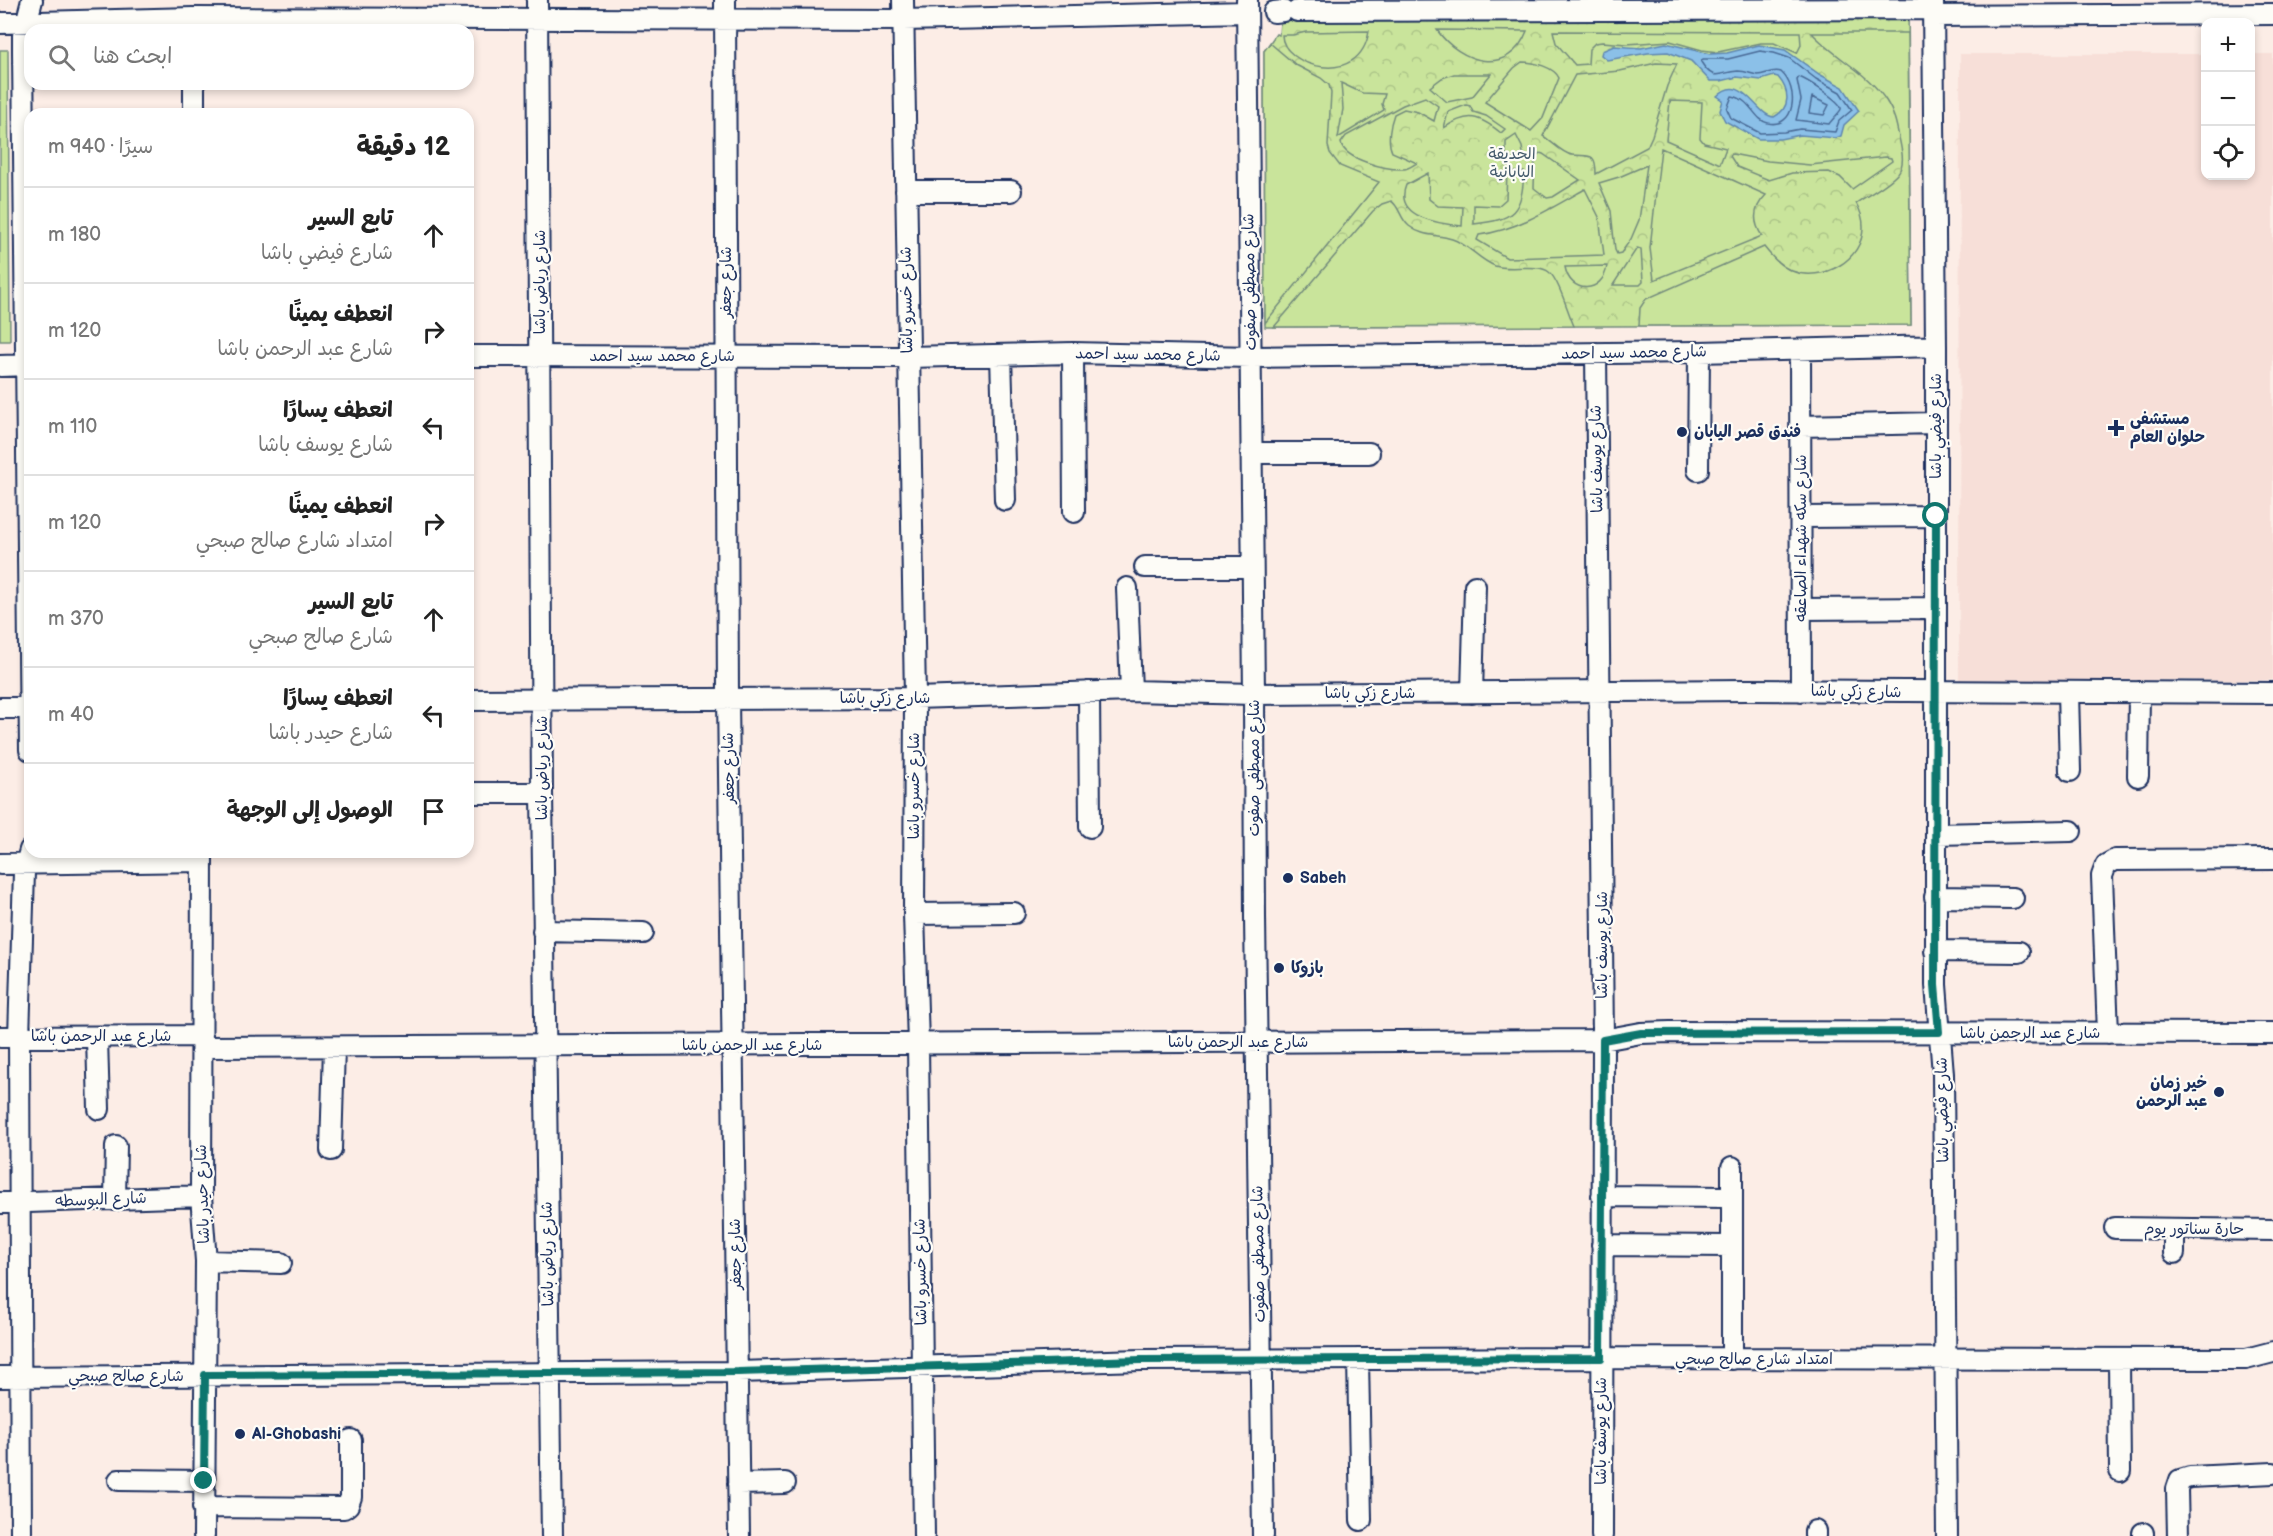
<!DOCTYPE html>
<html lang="ar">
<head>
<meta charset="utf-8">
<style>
	body { margin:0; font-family:"Balsamiq Sans","Playpen Sans Arabic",sans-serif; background:#f2f2f2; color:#222; direction:rtl }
	.controls { position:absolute; right:18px; top:18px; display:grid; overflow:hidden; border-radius:12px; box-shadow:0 3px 9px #0003 }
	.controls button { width:54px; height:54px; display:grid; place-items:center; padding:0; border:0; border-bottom:2px solid #e0e0e0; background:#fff; color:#222; font:30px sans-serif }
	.stop { position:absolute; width:18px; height:18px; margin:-14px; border:4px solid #0f766e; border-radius:50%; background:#fff }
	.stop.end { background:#0f766e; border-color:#fff; box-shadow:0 2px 6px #0008 }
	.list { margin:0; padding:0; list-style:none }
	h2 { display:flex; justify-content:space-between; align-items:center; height:78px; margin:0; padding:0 24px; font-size:26px }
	h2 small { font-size:20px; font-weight:400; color:#767676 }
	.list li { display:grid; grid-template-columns:39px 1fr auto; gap:18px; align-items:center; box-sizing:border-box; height:96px; padding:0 24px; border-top:2px solid #e0e0e0 }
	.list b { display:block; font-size:22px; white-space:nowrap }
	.list p { margin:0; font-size:20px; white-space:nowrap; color:#767676 }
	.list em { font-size:20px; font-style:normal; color:#767676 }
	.icon { flex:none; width:33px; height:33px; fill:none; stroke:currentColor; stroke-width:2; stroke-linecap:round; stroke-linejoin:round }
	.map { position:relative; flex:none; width:2273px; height:1536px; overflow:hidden; direction:ltr }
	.search { position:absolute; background:#fff; box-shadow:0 3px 9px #0003; left:24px; top:24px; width:450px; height:66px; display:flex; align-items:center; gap:15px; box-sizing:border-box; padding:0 21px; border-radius:18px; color:#767676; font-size:22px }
	.panel { position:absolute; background:#fff; box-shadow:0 3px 9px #0003; left:24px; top:108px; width:450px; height:750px; border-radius:18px; direction:rtl }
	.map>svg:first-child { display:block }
</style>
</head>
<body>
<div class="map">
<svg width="2273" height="1536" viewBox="0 0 2273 1536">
	<defs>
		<pattern id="forest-crowns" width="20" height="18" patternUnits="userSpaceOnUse" patternTransform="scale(1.5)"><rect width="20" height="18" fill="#c9e49b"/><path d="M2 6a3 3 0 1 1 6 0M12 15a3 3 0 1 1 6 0" fill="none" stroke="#acc488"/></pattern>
	</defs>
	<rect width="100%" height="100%" fill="#fcede6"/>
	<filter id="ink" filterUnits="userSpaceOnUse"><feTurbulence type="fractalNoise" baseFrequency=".0167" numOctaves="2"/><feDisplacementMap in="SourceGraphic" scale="12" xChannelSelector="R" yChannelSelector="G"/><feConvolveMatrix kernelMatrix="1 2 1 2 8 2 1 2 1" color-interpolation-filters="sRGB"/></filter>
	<g filter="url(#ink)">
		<path fill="#f7dfd8" d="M1960,54H2205L2206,176H2250L2251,54H2273V680H1959Z"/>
		<path fill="url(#forest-crowns)" stroke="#728a7c" stroke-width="1.5" d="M1279,0H1908L1911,325L1265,327L1264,51L1276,34L1279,35L1280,21H1283L1284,2Z"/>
		<path fill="#c9e49b" stroke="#728a7c" stroke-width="1.5" d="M1437,30L1527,31C1509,78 1460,63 1437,30Z
			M1369,31C1360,90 1282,66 1282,35H1293L1306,32Z
			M1553,31L1800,32L1801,45L1797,53L1774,43H1761L1718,52L1702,50L1670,41L1627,44L1602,42L1595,43L1589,49L1588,64L1575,65L1556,43Z
			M1812,33H1908L1911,325L1639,326L1640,308L1646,299L1764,247C1772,257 1780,266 1792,271C1822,283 1864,260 1863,226C1863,218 1860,210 1856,203C1869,194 1888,185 1898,173C1905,164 1902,152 1900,142C1897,128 1895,114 1887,102C1869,73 1835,58 1812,33Z
			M1270,43L1296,65L1321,78L1329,85L1331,93L1328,146L1330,153L1340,166L1379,182L1265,323L1264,51Z
			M0,50H8L10,341H0Z
			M1522,62C1534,62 1554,67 1559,78L1543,118L1531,131L1485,102L1514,68Z
			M1656,63L1677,64L1667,86L1652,136L1647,147L1596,174C1596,151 1589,157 1572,155C1563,154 1551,141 1543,136L1575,75L1620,71Z
			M1454,74H1491L1472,97L1447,102L1430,87L1442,78Z
			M1341,83L1362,93L1385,94L1382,104L1384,110L1338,138L1343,109Z
			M1425,97L1438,106L1434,121L1418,112L1404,109L1394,114C1390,125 1387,141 1392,152L1417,163C1413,165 1408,169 1404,169C1387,170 1345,160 1341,143L1346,136L1403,105Z
			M1670,101L1702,102L1700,138L1704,143L1726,148L1720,164L1666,140Z
			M1466,105L1470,106L1473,112L1486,116L1505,129L1501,133C1479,115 1468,112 1444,128L1448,112Z
			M1516,135L1522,147L1524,160H1506V142Z
			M1661,148L1766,195C1754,207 1752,221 1762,236L1654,280L1650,248Z
			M1540,153L1543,154L1580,180L1553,197L1547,198L1534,188L1535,157Z
			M1732,154L1768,161L1810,165L1886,157L1891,158L1892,161L1852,189L1840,177L1829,172L1792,173L1769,180L1737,167L1730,156Z
			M1647,165L1639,220L1631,239L1621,253L1617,254L1615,250L1611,211L1599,183L1619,177Z
			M1507,172H1524C1522,212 1514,220 1474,224V205L1498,206L1506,199Z
			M1428,173L1429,199L1438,206L1463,207L1462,226C1441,224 1393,218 1406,185Z
			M1585,189L1599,217L1604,255L1507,258L1477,240L1479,235C1517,230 1552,208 1585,189Z
			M1391,201C1399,205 1400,219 1409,226C1423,237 1437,234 1452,239C1468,244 1479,260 1495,266C1510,271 1538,263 1549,272C1559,280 1568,313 1574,326L1274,327L1373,211L1382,204Z
			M1637,248L1641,249L1643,282L1640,285H1613Z
			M1607,266C1603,294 1570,295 1565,267Z"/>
		<path fill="#8bc0e8" stroke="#5e86b1" stroke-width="1.5" d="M1666,43L1710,54L1727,53L1759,45L1785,50L1819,74L1843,87L1859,111L1844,125L1841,136L1836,138L1800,135L1780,139H1758L1725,121L1720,111L1723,100L1717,96C1742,71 1756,116 1774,117C1791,108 1790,91 1778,77L1774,76L1761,80L1737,77L1721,81H1710L1691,61L1668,52L1648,53L1607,60L1601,55L1602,51L1614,46L1641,48Z"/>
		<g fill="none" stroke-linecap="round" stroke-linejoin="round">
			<path stroke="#486995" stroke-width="1.5" d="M1760,51L1774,53L1789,58L1816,79L1840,92L1852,110L1839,121L1835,132L1800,129L1784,132L1760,133L1731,118L1727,109L1732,96C1751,99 1754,120 1768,123C1795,129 1800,89 1781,72C1772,69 1766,75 1757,75C1751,74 1745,71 1738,71C1719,72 1714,83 1701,62L1703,59H1728Z
				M1799,77C1805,79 1843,102 1841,109C1841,111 1831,121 1829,124L1796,120L1801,100L1797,80Z
				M1812,97L1829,105L1824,115L1809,113Z"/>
			<defs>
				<path id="street" d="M537,0L542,793L552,1536
					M725,0L728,698L739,1536
					M903,0L915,698L914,914L918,1044L924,1536
					M1247,0L1254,694L1255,917L1263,1536
					M1933,0L1936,346V985L1943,1074L1947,1536
					M1297,11L1933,9
					M1274,12L1283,11
					M1933,16L2273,14
					M0,23L193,18L903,20L1247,12
					M194,84V114
					M906,191H1011
					M1800,350L1801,691
					M1073,353L1074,512
					M1596,353L1603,1040L1602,1536
					M1001,355L1005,500
					M468,356L908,357L1073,353L1251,357L1699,352L1936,346
					M0,366L30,365
					M1801,426L1936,423
					M1251,453H1369
					M1698,470L1699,352
					M1801,517L1936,516
					M1145,567H1252
					M1127,588L1131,691
					M1801,609L1936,608
					M1089,692L1090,827
					M2068,692L2070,771
					M1472,693L1475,586
					M468,700L915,698L1131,691L1254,694L1747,690L2273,693
					M0,708H30
					M30,750L23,51V36L32,0
					M2138,776L2139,692
					M468,793H542
					M1936,834L2071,831
					M202,852L201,1196L206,1261L204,1536
					M0,864L202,861
					M1935,897L2013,898
					M914,914L1014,913
					M543,931L643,933
					M1935,951L2019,952
					M2108,1033L2102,876L2106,865L2115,860L2273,859
					M0,1037L202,1036
					M97,1038L99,1109
					M203,1047L1603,1040L1641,1033L1670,1032L2273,1033
					M331,1150L334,1047
					M1602,1196L1731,1197
					M115,1200L116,1146
					M0,1203L201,1196
					M2115,1228L2273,1230
					M2174,1229V1253
					M1602,1245L1731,1246
					M206,1261L281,1263
					M1358,1359L1361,1520
					M1732,1359V1167
					M2119,1359L2120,1471
					M0,1377L738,1372L1141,1360L1601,1358L2246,1359L2273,1352
					M119,1480L204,1481
					M738,1484L785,1483
					M203,1507L344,1508L348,1505L351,1497V1440
					M1815,1531V1536
					M2143,1533V1536
					M21,1536L19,1037L24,872L30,850
					M2178,1536L2177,1489L2180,1480L2190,1477L2273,1473"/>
			</defs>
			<use href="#street" stroke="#1b2f5e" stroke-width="24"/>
			<use href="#street" stroke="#fdfcf7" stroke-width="20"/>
		</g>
	</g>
	<g fill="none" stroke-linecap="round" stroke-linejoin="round" filter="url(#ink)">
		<path stroke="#0f766e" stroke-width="8" d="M204,1481L205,1375L738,1372L1141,1360L1601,1358L1603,1040L1641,1033L1939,1032L1935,985L1936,516"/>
	</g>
	<g fill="#1b2f5e" stroke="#fdfcf7" stroke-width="2">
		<path d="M2113 419h6v6h6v6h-6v6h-6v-6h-6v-6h6z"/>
		<circle cx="1682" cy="432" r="6"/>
		<circle cx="1288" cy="878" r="6"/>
		<circle cx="1279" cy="968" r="6"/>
		<circle cx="2219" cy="1092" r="6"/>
		<circle cx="240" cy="1434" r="6"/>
	</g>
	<g text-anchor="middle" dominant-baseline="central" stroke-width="4.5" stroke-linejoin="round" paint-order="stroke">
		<g font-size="16" fill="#465c6d" stroke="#fdfcf7">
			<text x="1512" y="154">الحديقة<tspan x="1512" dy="18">اليابانية</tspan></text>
		</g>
		<g font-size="16" fill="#1b2f5e" stroke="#fdfcf7">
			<text transform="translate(540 282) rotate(-90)">شارع رياض باشا</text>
			<text transform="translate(726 282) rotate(-90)">شارع جعفر</text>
			<text transform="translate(1250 282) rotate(-91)">شارع مصطفى صفوت</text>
			<text transform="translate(907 300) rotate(-91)">شارع خسرو باشا</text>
			<text transform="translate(1634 353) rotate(-1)">شارع محمد سيد احمد</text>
			<text transform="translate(1148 355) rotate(1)">شارع محمد سيد احمد</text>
			<text x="662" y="356">شارع محمد سيد احمد</text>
			<text transform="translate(1936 426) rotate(-90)">شارع فيضي باشا</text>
			<text transform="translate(1597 459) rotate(-91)">شارع يوسف باشا</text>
			<text transform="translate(1801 538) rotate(-90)">شارع سكه شهداء الصاعقه</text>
			<text transform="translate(1856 692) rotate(1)">شارع زكي باشا</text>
			<text x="1370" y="693">شارع زكي باشا</text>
			<text x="885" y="698">شارع زكي باشا</text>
			<text transform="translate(542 768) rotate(-90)">شارع رياض باشا</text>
			<text transform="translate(729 768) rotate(-91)">شارع جعفر</text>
			<text transform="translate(1254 768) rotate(-90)">شارع مصطفى صفوت</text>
			<text transform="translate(914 786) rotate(-90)">شارع خسرو باشا</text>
			<text transform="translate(1602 945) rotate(-90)">شارع يوسف باشا</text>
			<text x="2030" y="1033">شارع عبد الرحمن باشا</text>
			<text x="101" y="1036">شارع عبد الرحمن باشا</text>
			<text x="1238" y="1042">شارع عبد الرحمن باشا</text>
			<text x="752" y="1045">شارع عبد الرحمن باشا</text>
			<text transform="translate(1943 1110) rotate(-91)">شارع فيضي باشا</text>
			<text transform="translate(203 1194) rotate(-92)">شارع حيدر باشا</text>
			<text transform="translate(101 1200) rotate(-2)">شارع البوسطه</text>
			<text x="2194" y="1229">حارة سناتور يوم</text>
			<text transform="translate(548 1254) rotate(-91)">شارع رياض باشا</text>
			<text transform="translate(736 1254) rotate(-91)">شارع جعفر</text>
			<text transform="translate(1259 1254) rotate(-91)">شارع مصطفى صفوت</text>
			<text transform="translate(921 1272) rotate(-91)">شارع خسرو باشا</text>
			<text x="1754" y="1359">امتداد شارع صالح صبحي</text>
			<text x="126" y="1376">شارع صالح صبحي</text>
			<text transform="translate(1601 1431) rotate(-90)">شارع يوسف باشا</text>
		</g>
		<g font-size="16" font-weight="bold" fill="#1b2f5e" stroke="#fdfcf7" text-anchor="start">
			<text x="2130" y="419">مستشفى<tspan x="2130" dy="18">حلوان العام</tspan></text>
			<text x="1694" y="432">فندق قصر اليابان</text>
			<text x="1300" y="878">Sabeh</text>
			<text x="1291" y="968">بازوكا</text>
			<text x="2207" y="1083" text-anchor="end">خير زمان<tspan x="2207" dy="18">عبد الرحمن</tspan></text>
			<text x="252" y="1434">Al-Ghobashi</text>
		</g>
	</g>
</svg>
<div class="controls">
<button>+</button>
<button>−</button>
<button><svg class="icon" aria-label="locate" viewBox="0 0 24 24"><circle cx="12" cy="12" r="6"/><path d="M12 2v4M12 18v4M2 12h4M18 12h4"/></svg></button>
</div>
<div class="stop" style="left:1936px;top:516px"></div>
<div class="stop end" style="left:204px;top:1481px"></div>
<div class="search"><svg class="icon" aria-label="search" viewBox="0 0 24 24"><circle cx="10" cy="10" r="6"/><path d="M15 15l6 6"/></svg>ابحث هنا</div>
<section class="panel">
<h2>12 دقيقة<small>سيرًا · 940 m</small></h2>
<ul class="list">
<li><svg class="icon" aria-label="ahead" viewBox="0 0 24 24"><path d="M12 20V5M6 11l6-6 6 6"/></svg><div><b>تابع السير</b><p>شارع فيضي باشا</p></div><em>180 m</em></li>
<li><svg class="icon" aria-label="right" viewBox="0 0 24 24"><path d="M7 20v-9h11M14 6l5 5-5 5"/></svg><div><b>انعطف يمينًا</b><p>شارع عبد الرحمن باشا</p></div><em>120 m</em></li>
<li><svg class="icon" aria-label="left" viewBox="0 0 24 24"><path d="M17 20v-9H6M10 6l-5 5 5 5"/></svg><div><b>انعطف يسارًا</b><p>شارع يوسف باشا</p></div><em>110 m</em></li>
<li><svg class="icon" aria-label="right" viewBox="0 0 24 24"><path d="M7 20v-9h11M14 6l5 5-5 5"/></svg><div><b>انعطف يمينًا</b><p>امتداد شارع صالح صبحي</p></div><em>120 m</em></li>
<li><svg class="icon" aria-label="ahead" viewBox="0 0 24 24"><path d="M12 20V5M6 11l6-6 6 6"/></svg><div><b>تابع السير</b><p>شارع صالح صبحي</p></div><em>370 m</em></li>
<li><svg class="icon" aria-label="left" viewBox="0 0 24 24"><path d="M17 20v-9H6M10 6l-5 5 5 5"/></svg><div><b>انعطف يسارًا</b><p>شارع حيدر باشا</p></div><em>40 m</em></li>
<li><svg class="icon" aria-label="arrive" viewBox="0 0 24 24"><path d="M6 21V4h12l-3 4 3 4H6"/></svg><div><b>الوصول إلى الوجهة</b></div></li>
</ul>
</section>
</div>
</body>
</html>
